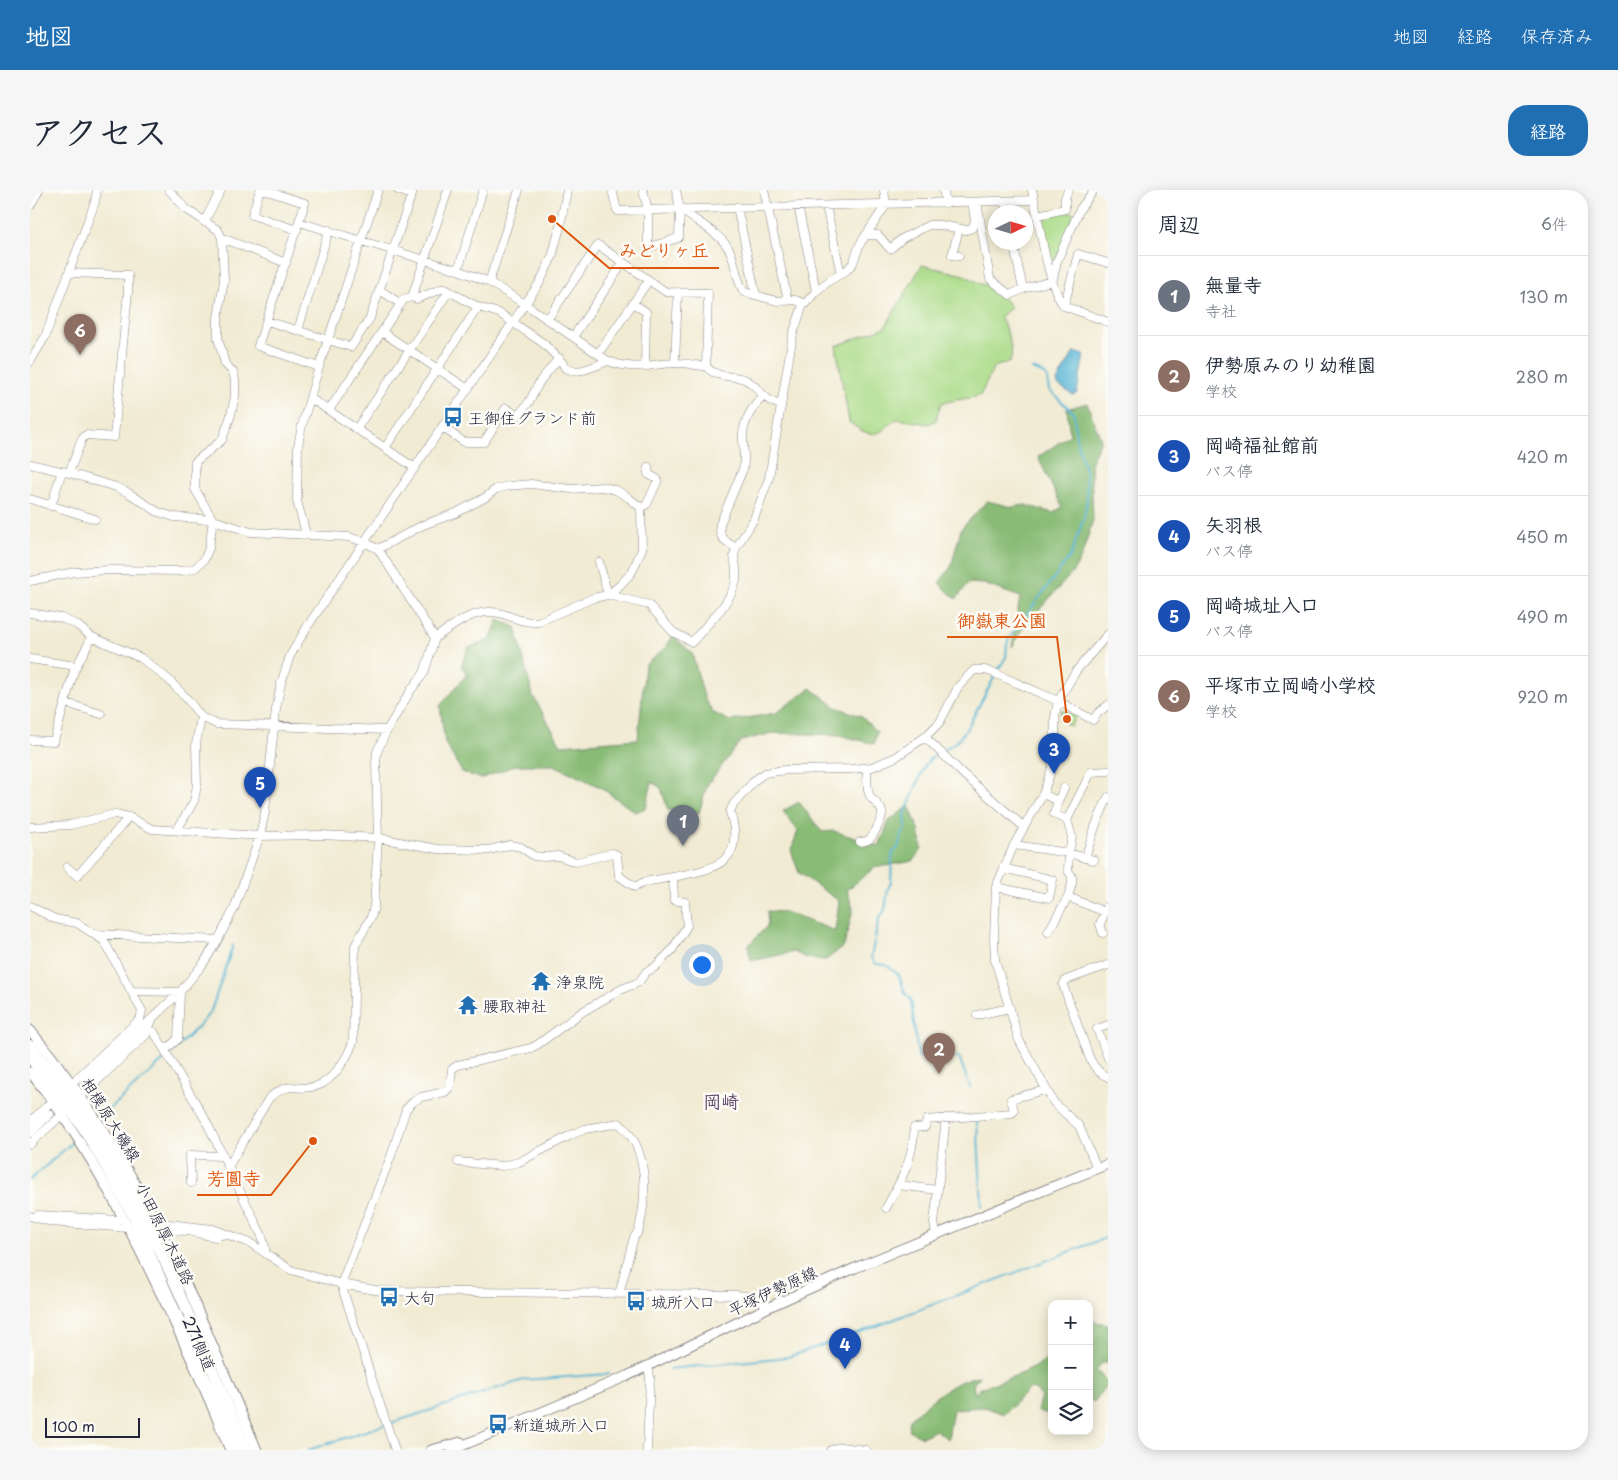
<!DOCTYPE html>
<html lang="ja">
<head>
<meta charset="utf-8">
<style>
	body { margin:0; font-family:"Playpen Sans","Klee One",sans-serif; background:#f6f6f7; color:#1f2937 }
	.controls { position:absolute; right:15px; bottom:15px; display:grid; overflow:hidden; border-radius:10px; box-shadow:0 2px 12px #0003 }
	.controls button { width:45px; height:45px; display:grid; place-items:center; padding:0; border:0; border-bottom:1px solid #e0e1e3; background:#fff; color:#1f2937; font:25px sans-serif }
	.compass { position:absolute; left:958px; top:15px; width:45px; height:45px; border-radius:50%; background:#fff; box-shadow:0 2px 12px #0003; rotate:86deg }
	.scale { position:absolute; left:15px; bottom:12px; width:95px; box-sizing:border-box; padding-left:5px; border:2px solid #22223b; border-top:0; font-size:14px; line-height:18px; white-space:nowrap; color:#22223b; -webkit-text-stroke:4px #fdfcf7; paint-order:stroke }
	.you { position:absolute; left:671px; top:774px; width:18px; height:18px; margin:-12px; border:4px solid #fff; border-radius:50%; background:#1a73e8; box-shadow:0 0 0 8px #1a73e833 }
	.badge { display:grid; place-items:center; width:32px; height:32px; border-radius:50%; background:#1f6fb2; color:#fff; font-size:16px; font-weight:700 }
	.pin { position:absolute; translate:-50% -41px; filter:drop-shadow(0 1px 2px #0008) }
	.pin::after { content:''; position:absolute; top:26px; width:18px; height:15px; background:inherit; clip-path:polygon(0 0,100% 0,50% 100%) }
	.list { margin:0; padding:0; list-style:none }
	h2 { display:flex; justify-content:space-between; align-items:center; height:65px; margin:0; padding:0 20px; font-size:21px }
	h2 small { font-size:16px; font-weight:400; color:#747a83 }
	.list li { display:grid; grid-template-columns:32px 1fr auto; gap:15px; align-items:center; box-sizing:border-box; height:80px; padding:0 20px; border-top:1px solid #e0e1e3 }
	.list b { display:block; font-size:19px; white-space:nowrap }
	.list p { margin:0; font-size:16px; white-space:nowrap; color:#747a83 }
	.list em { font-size:16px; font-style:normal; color:#747a83 }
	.icon { flex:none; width:28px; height:28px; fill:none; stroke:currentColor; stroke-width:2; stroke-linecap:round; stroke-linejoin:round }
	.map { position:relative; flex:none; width:1078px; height:1260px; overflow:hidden; border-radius:20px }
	header { display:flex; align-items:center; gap:30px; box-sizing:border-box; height:70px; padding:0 25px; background:#1f6fb2; color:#fff }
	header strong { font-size:24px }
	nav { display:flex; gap:28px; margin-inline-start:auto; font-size:18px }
	.intro { display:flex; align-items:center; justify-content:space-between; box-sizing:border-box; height:120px; padding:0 30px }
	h1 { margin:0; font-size:35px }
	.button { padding:12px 22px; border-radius:20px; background:#1f6fb2; color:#fff; font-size:18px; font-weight:700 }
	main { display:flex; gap:30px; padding:0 30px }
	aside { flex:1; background:#fff; border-radius:20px; box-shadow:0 2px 12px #0003 }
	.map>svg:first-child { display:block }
</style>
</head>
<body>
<header>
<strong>地図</strong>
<nav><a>地図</a><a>経路</a><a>保存済み</a></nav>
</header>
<div class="intro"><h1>アクセス</h1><a class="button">経路</a></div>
<main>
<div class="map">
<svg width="1078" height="1260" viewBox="0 0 1078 1260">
	<rect width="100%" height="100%" fill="#fdfcf7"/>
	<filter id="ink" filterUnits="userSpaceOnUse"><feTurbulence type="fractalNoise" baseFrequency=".02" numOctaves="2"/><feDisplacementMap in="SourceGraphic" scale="10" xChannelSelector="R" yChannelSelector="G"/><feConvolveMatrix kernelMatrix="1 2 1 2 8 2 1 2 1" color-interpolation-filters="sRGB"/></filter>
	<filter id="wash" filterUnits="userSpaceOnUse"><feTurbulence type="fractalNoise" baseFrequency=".0096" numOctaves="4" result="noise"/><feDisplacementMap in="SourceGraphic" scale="20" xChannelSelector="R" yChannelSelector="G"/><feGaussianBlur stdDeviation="1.12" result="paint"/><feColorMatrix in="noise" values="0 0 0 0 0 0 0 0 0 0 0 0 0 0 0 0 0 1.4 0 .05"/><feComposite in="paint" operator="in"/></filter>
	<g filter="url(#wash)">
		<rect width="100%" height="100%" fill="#f1ebd3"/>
		<path fill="#abdb88" stroke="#667e62" d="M1036,20L1045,24L1025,73L1020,71L1012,30L1014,25Z
			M892,75L934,85L953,95L957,93L969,101L981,118L970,126C976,139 985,159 980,172L964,177L950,206L911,213L906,230L899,234L867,229C861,232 855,240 850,242C838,247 828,239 819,232L806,156L855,137Z
			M1031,520L1046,526L1041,536L1030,530Z"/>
		<path fill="#88bb74" stroke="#556e58" d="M1057,213L1071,250L1061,271L1063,330L1051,368L1043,382L992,439L982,457L990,407L954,394L939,393L926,409L909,393L921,377L931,339L957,311L982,317L995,315L1023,323L1032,317L1008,267L1040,245L1037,219Z
			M468,430L486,437L502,504L531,555L608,549L615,475L633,460L643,446L662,463L675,510L684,523L700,531L746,523L781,498L806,517L831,526L847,542L844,554L809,545L742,543L711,551L677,595L669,623L638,620L631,598L622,592L616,618L605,622L570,597L524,575H486L451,589L432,582L415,553L410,516L437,484L431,476L438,458L460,450Z
			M769,612L792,642L804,641L849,656L859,631L879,616L889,639L892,659L883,671L844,678L817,700L823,719L814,756L796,770L776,768L764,762L721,771L718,756L738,735L737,721L755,722L805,741L809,711L769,683L761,660L768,641L753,621Z
			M1059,1131L1078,1134V1173H1072L1066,1180L1078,1192L1065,1211H1059Z
			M1022,1162V1223L1019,1224L1007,1221L1011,1206L1006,1201L1000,1198L974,1224L954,1217L923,1219L918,1249L906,1240L892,1247L879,1240L878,1233L880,1228C901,1212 921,1190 949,1186L943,1195L945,1204L950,1198C972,1190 1009,1181 1022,1162Z"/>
		<path fill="#54b3d3" stroke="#3b6a87" d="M1044,162L1054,165L1047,203L1043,205L1028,195L1027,191Z"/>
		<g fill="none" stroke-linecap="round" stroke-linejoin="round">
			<path stroke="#54b3d3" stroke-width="2" d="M967,482L976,467L977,455L979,448L1041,365L1054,327L1057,310L1056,283L1046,248L1044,223L1019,200C1015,183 1021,186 1002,179
				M913,561L927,551L936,540L965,486
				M908,563L900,569L895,575L875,624L876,638L872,643L868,658L863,662L862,667L861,692L858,699L855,720L849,728L841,767L846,774L856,775L869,785L875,803L881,810L888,865L889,867H929L940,897
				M139,865L169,836L181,821L203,755
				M73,925L136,868
				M947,929L952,1017
				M0,990L43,952
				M639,1179L758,1167L839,1139L1078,1047
				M358,1234L493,1190L579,1184
				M278,1260L354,1235"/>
		</g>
	</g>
	<g filter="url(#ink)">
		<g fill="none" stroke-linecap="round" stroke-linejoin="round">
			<defs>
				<path id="minor" d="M230,0L222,25L267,40
					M234,0L275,13L228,156L289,177
					M368,0L382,5
					M582,0L587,20L588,21L1004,10
					M613,0L618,20V55L620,57L648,48L649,47L650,19L646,0
					M734,0L758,111
					M913,0L916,13
					M1002,0C1008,26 1018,98 1034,116L1078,132
					M974,11L977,22
					M947,12L960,89L980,105L993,99L1022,91
					M0,16L9,0
					M768,16L786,101
					M796,16L811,84
					M707,17L726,105
					M650,19C664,30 693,45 700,61C706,75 706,89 714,102L747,111L765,110L775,114L786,101L799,91L817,80L823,73L830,54L856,15L854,0
					M1008,25L1035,19V8L1038,0
					M174,32L191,0
					M269,32L428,80L459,92L495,114L578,171C609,182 620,173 649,173C658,173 667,176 676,176C685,188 701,185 714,189C725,193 729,203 739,210C742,212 746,213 750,215
					M836,45H848L860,59L873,48L899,35H911L936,40L942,38L945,31L942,12
					M192,48L256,73
					M983,52L993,99
					M929,66L922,65L929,39
					M428,80L453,0
					M39,83L98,85V102L84,247L56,245L52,249L39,283
					M1023,89L1027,71L1050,19L1064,0
					M459,92L489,0
					M350,100L371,114
					M382,107L418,0
					M603,113L616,122L615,177
					M1034,116L1048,64L1078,73
					M517,130L568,55L636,102L678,103L676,176
					M237,131L321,157L340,128L383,0
					M268,140L299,40
					M352,142L438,199
					M543,147L593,73
					M568,164L619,90
					M0,172L15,147L65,12L67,0
					M645,173L648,102
					M280,208L385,278
					M299,220L374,109L382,107L386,109L411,99H415L448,117L469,123L513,153L532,172L535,178C550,185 563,176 578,171
					M412,237L434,252H454L476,218L488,226L499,212L510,191L529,168
					M327,238L419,101
					M355,258L448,117
					M0,274L39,283L86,297L97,302L128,322L144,327L183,330L221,342L319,347L334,352L348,359L405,448L394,483L381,500L357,540L347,562L346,573L348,648L344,717L341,727L325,756L323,852C318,867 303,891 287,896C265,902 262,889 239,908L198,977
					M0,309L65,329
					M21,316L32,281
					M611,318L617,314L627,292V289L618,284V277
					M276,344L267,311L268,256L272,235L289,177L348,0
					M706,358C694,350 689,349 690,334L713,279C716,267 712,256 713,243C715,229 724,213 735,206
					M348,359L393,335L426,323L456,307L466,299L478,296L501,294L541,299L573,297L586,300L599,308L611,318L612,359L602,382L590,395L578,405L563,408L508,432C495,433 485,428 473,424C447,416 425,434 405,448
					M569,372L578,405L619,415L643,442L662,452L692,418L701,404L706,391V378L704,366L706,358L724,329L739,288L763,144L772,118
					M0,391L44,382L79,380L153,381L165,378L174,370L179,358L183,330L165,299V272L192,250L200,228L205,207V190L203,182L195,174L188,148V128L194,90L192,48L188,40L156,19L139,0
					M0,423L31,428L47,435L62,447L111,468L139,490L158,510L171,527L186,534L357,540
					M0,469L46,476
					M36,513L71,524
					M895,547L934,585L994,637
					M0,550L24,551L44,481L62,447
					M1013,604L1028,611L1024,624L1037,630L1042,647L1039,663L1038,680L1042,687V693L1038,707L1018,742
					M1028,611L1034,598
					M1037,630L1061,582L1078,581
					M0,637L40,635L85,624L99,627L122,639L230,646L292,645L348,648L408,659L459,660L480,655L491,657L504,666L514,667L528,666L546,672L583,663L587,665L589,686L605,697L614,692L643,687
					M147,640L164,611L167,595L166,554L171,527
					M830,652C833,651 836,652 838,650C843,648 853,628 852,622C851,615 843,612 840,606C836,598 837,586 837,578
					M984,655L1039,663L1055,668
					M1064,670L1055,668L1065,637L1078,607
					M37,677L47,686L99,627
					M966,697L1019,708L1023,690L973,678
					M1038,707L1075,722
					M0,716L25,729L47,733L74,751L112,821L110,829L42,893
					M1073,743L1070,734L1078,715
					M65,744L188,750
					M1078,775L1036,790L1033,795L1060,869C1064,877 1069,884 1078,887
					M103,801L150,802L148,849L135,860
					M947,825L980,818
					M1078,835L1067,839L1078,868
					M124,842L175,929L232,1046L236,1063
					M56,891L150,802L173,774L188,750L204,719L230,646L235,622L246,519L251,493L260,466L277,437L510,92L522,67L530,37L537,0
					M51,906L116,845L122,830
					M0,932L23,910
					M0,943L20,924
					M0,954L33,924
					M428,972L473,976L489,972L539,946L555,939L589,933C592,937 597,940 600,945C616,966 616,1000 612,1025C610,1033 610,1042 604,1047L589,1104
					M1067,978L1049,936L1024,913L989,850L965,770L964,748L966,697L984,655L1013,604L1022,578L1025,558V527L1028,511L1046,481L1078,444
					M161,993L160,965L192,966
					M869,995L907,1000
					M856,1018C870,993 884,968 884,938L895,937L897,930L982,923L984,921L981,909L1015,900
					M8,1025L88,1030
					M0,1026L21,1032L98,1038
					M130,1033L183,1039L220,1053L261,1080L311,1094L351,1101L706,1105C720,1106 729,1108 739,1117
					M128,1040L159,1041L185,1047L195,1044
					M906,1044L904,1033L916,928
					M365,1260L311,1094L361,966L376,919L383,912L391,907L415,902L420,897L422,879L428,875L501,858L507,855L552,822L590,800L609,792L616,782L625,777L642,760L657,736L655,712L644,710L643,687C683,679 717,674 700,622L703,615L725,590L735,583L755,580L822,579L842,577L866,567L895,547L910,532L928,497L944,480H955L964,483L1028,511L1063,530L1068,523L1078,515
					M617,1260L620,1187L618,1176
					M801,1260L810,1257L836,1260"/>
				<path id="major" d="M0,840C67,920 121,1014 163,1110C185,1159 205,1210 227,1260
					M0,882C45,937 79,999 111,1063C143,1127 173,1193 200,1260
					M401,1260L431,1252
					M422,1260L597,1186L739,1117L825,1078L1078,974"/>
				<path id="highway" d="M0,855C21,881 42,906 60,933C125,1035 169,1150 217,1260
					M0,868L26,901L53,938L75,975L103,1026L207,1260"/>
			</defs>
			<use href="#minor" stroke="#8a8687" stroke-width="9"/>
			<use href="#major" stroke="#8a8687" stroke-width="11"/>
			<use href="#highway" stroke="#8a8687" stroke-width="12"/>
			<use href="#minor" stroke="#fff" stroke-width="8"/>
			<use href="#major" stroke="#fff" stroke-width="9"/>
			<use href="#highway" stroke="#fff" stroke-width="10"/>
		</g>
	</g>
	<defs>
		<symbol id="bus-bare" viewBox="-9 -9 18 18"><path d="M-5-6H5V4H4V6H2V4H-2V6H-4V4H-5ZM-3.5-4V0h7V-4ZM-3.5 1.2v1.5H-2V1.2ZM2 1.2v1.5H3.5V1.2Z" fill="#1f6fb2" stroke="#fdfcf7" stroke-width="2.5" paint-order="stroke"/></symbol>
		<symbol id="temple-bare" viewBox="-9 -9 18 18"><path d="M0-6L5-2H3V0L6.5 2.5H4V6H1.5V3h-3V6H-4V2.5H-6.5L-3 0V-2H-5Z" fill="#1f6fb2" stroke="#fdfcf7" stroke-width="2.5" paint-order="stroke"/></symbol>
	</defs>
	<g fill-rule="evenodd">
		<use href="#bus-bare" x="409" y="213" width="28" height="28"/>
		<use href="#temple-bare" x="497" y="777" width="28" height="28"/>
		<use href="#temple-bare" x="424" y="801" width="28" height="28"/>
		<use href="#bus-bare" x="345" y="1093" width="28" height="28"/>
		<use href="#bus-bare" x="592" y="1097" width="28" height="28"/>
		<use href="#bus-bare" x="454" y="1220" width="28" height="28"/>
	</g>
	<g text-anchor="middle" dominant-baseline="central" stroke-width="5" stroke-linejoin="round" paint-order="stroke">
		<g font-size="16" fill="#22223b" stroke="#fdfcf7" text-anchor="start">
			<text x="438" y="227">王御住グランド前</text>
			<text x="526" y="791">浄泉院</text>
			<text x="453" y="815">腰取神社</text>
			<text x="374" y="1107">大句</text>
			<text x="621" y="1111">城所入口</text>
			<text x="483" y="1234">新道城所入口</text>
		</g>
		<g font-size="16" fill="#22223b" stroke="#fdfcf7">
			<text transform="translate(82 929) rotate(58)">相模原大磯線</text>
			<text transform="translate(136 1043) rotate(64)">小田原厚木道路</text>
			<text transform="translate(742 1100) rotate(-25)">平塚伊勢原線</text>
			<text transform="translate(170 1153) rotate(66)">271側道</text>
		</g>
		<g font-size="18" font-weight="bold" fill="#604b6d" stroke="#fdfcf7">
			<text x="691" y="910">岡崎</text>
		</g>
	</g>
	<path fill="none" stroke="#de560e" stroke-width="2" d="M522 29L579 78H689M1037 529L1027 447H917M283 951L241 1005H167"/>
	<g fill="#de560e" stroke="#fdfcf7" stroke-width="2">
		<circle cx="522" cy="29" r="5"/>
		<circle cx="1037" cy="529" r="5"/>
		<circle cx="283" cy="951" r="5"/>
	</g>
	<g font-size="18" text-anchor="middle" font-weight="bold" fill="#de560e" stroke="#fdfcf7" stroke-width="5" stroke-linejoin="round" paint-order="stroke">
		<text x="634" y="67">みどりヶ丘</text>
		<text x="972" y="437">御嶽東公園</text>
		<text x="204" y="995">芳圓寺</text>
	</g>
</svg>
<div class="controls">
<button>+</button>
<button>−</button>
<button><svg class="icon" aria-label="layers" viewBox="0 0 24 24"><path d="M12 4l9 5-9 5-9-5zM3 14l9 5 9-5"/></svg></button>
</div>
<svg class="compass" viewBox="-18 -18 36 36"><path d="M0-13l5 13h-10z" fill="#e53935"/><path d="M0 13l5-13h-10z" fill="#747a83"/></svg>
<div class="scale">100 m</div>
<div class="you"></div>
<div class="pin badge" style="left:653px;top:656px;background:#6b7280">1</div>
<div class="pin badge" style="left:909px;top:884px;background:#8d6e63">2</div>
<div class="pin badge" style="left:1024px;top:584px;background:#1a4fb4">3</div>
<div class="pin badge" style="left:815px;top:1179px;background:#1a4fb4">4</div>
<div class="pin badge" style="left:230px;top:618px;background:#1a4fb4">5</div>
<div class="pin badge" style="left:50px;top:165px;background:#8d6e63">6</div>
</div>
<aside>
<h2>周辺<small>6件</small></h2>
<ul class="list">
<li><span class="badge" style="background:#6b7280">1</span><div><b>無量寺</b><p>寺社</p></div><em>130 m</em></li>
<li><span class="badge" style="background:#8d6e63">2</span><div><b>伊勢原みのり幼稚園</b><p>学校</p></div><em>280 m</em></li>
<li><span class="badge" style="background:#1a4fb4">3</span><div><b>岡崎福祉館前</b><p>バス停</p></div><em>420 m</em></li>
<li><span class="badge" style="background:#1a4fb4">4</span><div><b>矢羽根</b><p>バス停</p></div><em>450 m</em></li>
<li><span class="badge" style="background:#1a4fb4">5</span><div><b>岡崎城址入口</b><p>バス停</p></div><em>490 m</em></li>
<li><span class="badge" style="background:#8d6e63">6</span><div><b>平塚市立岡崎小学校</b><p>学校</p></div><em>920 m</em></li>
</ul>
</aside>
</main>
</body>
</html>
